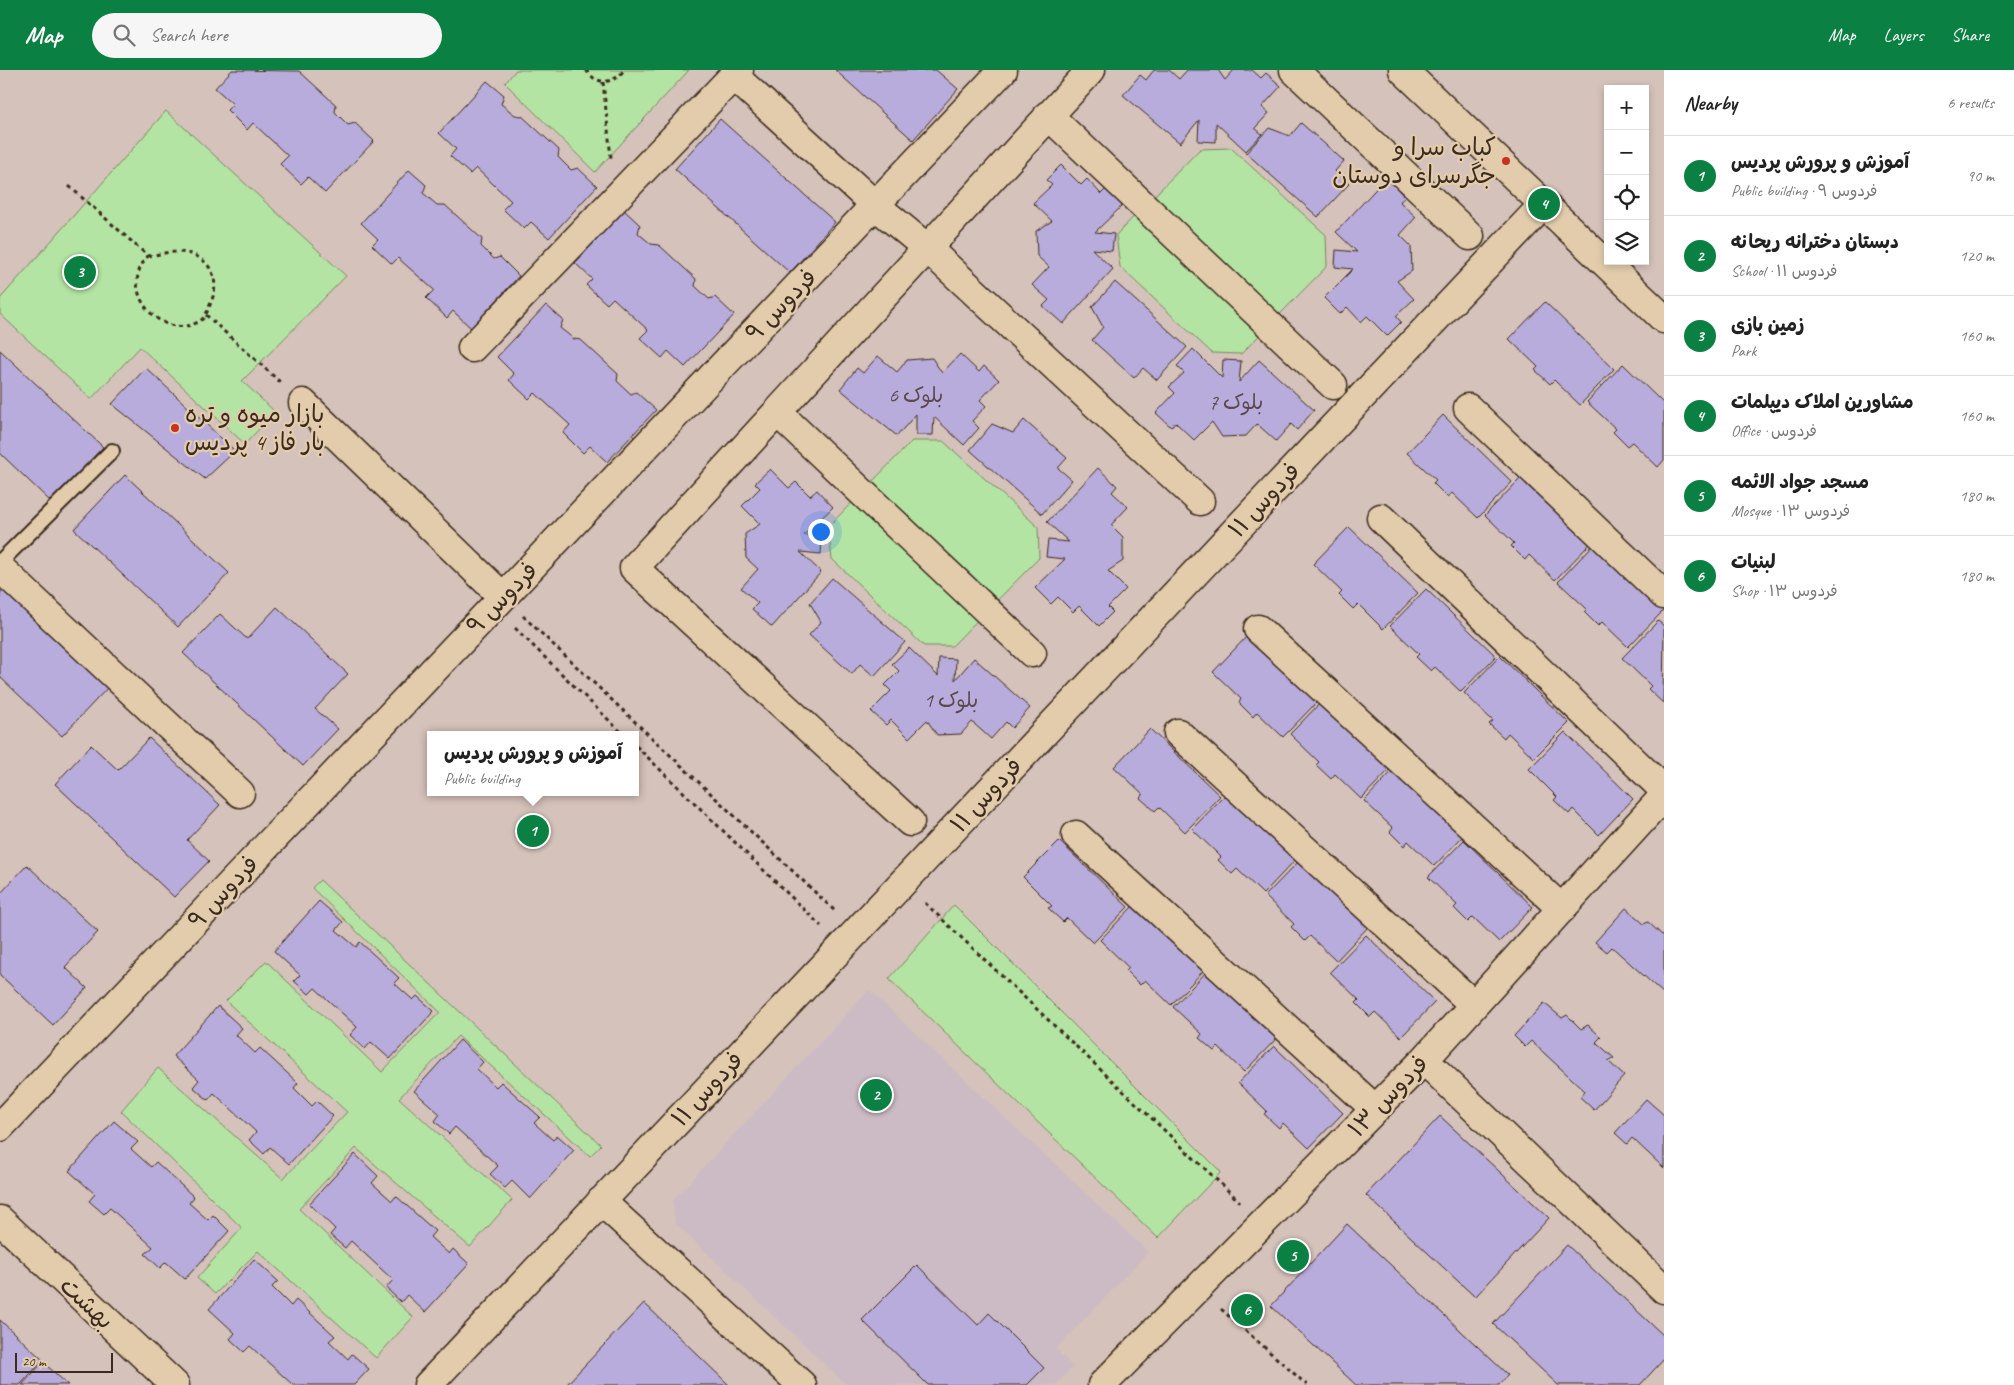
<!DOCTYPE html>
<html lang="en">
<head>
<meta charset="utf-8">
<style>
	body { margin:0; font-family:Caveat,"Playpen Sans Arabic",sans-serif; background:#f6f6f6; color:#222 }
	.controls { position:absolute; right:15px; top:15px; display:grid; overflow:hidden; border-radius:0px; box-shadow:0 2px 8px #0003 }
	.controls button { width:45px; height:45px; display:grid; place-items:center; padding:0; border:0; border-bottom:1px solid #e0e0e0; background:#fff; color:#222; font:25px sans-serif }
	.scale { position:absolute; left:15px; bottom:12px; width:98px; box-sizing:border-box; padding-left:5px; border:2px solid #3b2a1e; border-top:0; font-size:14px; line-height:18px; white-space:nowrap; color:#3b2a1e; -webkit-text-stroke:4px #e2ccab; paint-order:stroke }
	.you { position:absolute; left:820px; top:461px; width:18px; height:18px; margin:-12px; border:4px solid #fff; border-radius:50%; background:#1a73e8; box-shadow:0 0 0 8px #1a73e833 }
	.badge { display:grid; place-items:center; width:32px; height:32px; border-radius:50%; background:#0b8043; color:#fff; font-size:16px; font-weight:700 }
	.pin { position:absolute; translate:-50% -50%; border:2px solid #fff; box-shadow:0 1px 5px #0006 }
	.popup { position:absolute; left:427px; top:661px; width:212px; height:65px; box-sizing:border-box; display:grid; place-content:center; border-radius:0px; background:#fff; filter:drop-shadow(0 1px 4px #0005); font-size:16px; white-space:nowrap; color:#767676 }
	.popup b { font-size:19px; color:#222 }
	.popup::after { content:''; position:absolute; left:50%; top:100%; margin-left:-10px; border:10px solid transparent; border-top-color:#fff }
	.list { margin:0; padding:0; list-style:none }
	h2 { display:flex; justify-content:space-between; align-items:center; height:65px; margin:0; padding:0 20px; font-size:21px }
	h2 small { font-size:16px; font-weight:400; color:#767676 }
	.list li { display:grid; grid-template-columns:32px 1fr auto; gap:15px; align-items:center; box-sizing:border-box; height:80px; padding:0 20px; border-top:1px solid #e0e0e0 }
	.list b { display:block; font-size:19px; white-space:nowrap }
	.list p { margin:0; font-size:16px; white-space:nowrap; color:#767676 }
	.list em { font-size:16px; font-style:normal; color:#767676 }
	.icon { flex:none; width:28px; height:28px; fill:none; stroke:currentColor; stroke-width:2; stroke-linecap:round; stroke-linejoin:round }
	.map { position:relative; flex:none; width:1664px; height:1315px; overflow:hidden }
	header { display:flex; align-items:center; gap:30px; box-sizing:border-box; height:70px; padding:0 25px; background:#0b8043; color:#fff }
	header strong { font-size:24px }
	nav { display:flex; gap:28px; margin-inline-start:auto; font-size:18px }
	.search { width:350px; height:45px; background:#f6f6f6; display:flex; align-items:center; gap:12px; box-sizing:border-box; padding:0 18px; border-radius:28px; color:#767676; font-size:19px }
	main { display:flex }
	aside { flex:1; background:#fff }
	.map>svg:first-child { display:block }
</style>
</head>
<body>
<header>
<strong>Map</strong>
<div class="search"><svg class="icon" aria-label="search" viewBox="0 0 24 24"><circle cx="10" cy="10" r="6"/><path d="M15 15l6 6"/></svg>Search here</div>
<nav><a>Map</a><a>Layers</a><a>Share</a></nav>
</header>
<main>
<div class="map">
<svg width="1664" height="1315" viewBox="0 0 1664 1315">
	<rect width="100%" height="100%" fill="#d5c2ba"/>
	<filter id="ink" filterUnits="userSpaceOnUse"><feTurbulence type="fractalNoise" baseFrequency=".02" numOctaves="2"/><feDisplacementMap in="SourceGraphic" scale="10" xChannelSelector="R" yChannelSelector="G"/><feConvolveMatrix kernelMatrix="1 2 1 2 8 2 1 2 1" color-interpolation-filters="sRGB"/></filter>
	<g filter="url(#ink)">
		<path fill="#ccbbc4" d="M869,920L1148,1182L1056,1279L1073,1297L1056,1315H847L675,1153L673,1130Z"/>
		<path fill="#b4e4a3" stroke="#788760" d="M516,0H689L595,102L505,13Z
			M166,41L346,206L242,311L275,342L245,374L140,277L91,329L0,244V229Z
			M1231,78L1326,165L1327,196L1241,284L1212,283L1120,197L1116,165L1200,79Z
			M912,371H943L1038,457L1039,488L952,576H924L832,489L828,457Z
			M320,810L601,1075L590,1086L458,966L399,1028L512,1130L470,1177L356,1078L299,1139L413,1247L376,1288L258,1181L215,1224L197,1208L242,1158L121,1041L158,998L283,1109L347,1042L226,931L266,891L382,1002L440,942L312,818Z
			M954,835L1221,1102L1158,1168L889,909Z"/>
		<path fill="#b8acdd" stroke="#3b2a1e" d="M232,0L299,1L336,35L335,42L348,55L355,53L374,71L325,123L308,107L301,114L280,94L288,86L253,53L247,60L227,40L233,34L215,18Z
			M835,0H936L958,19L913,70Z
			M1154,0H1169L1179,9L1187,0H1218L1225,10L1234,0H1252L1261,8L1266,3L1281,16L1262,37L1269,43L1255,58L1262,64L1246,81L1216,53V72L1198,71L1199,50L1180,73L1123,25L1140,5L1146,10Z
			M487,11L504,25L501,34L515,45L522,46L559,80L558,87L571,100L578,98L597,116L549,168L531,152L524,159L503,139L511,131L476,98L470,104L450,86L456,79L439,63Z
			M720,49L835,152L790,203L675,99Z
			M1301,53L1344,91L1335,101L1349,114L1318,147L1246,83L1269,58L1290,66Z
			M1061,95L1081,115L1087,109L1101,124L1108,117L1124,134L1095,162L1114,164L1112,181L1092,179L1113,199L1063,254L1043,236L1049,230L1032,215L1049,197L1037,186L1036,161L1052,151L1033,133L1052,115L1046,110Z
			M409,100L426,115L423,123L437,135H445L482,169L481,176L494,189L500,187L519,206L471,258L453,241L447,248L426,228L434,220L398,188L392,194L372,175L378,169L361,153Z
			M1386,108L1405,126L1400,132L1416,147L1400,165L1411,176L1412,201L1397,211L1414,229L1396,246L1401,252L1387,266L1367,246L1361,252L1347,237L1340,244L1324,228L1353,199L1335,197L1336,180L1357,182L1336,162Z
			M624,140L640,155L638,163L651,174L659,175L696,209L695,216L709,229L715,227L734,245L685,297L668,281L662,288L640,268L648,260L613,228L607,234L586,215L592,209L575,193Z
			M1115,212L1187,277L1157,310L1143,298L1134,308L1092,270L1103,257L1092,237Z
			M1545,232L1614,299L1580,335L1554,310L1550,314L1535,300L1538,297L1509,269Z
			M546,235L563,250L560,258L574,269L581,270L618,304L617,311L631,324L636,322L656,340L607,392L590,376L583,383L563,363L570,355L535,323L529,329L509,310L514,304L497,287Z
			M1193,279L1222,308L1223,290L1241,291L1239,312L1259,290L1314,340L1297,360L1291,354L1276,371L1257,354L1246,366L1222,367L1212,352L1194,370L1175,352L1171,357L1156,343L1175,323L1169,317L1184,303L1177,296Z
			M0,280L103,377L51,432L0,383Z
			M960,284L979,302L984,296L999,310L980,330L986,336L972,351L979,358L964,375L934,347L933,365H916V344L897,366L840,319L857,298L863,303L878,286L897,302L907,290L932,288L942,303Z
			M1623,294L1664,334V390L1658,397L1632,372L1627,376L1613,362L1616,359L1587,332Z
			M146,298L235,381L205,409L112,334Z
			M1443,345L1512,412L1478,448L1452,423L1447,427L1433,413L1436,410L1407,383Z
			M1024,350L1067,388L1058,398L1072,410L1042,444L970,380L992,354L1013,363Z
			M1098,398L1117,416L1112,422L1128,437L1111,455L1123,467V491L1108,501L1126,519L1108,537L1113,542L1099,556L1079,536L1073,542L1058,527L1051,534L1035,518L1065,489L1046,487L1048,470L1069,472L1047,452Z
			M770,399L789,418L796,412L810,426L817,420L833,437L804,465L822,467L821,484L800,482L821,502L772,557L752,539L758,533L741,518L758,499L746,488L745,464L760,454L742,436L760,418L755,413Z
			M125,405L229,503L178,557L74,459Z
			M1521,408L1590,474L1555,510L1529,485L1525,490L1511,476L1514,473L1485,445Z
			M1349,457L1418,523L1383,559L1358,534L1353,539L1339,525L1342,522L1313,494Z
			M1594,474L1663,541L1628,577L1602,552L1598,556L1584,542L1587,539L1558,512Z
			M832,508L905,572L874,606L860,594L852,604L809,565L821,552L810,533Z
			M9,513L113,612L62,666L0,607V523Z
			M1426,519L1496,586L1461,622L1435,597L1431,601L1416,587L1419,584L1390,556Z
			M277,537L348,604L315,639L338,659L303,696L183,583L220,544L247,569Z
			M1658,551L1664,556L1663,633L1648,619L1651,616L1622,588Z
			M1249,564L1318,631L1283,667L1257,642L1253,647L1239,633L1241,629L1213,602Z
			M909,578L938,606L939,588L956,589L955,610L974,588L1030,638L1012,658L1006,652L991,669L972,652L961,664L937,665L927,650L909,668L891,650L886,655L871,641L891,621L885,615L899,601L892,594Z
			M1500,586L1569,653L1534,688L1508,663L1504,668L1489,654L1493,651L1464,623Z
			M1326,627L1395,694L1361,729L1335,704L1331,709L1316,695L1319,692L1290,664Z
			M1150,659L1220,726L1185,762L1159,737L1155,741L1140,728L1143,724L1114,697Z
			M1565,662L1633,729L1599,765L1573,739L1569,744L1554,730L1557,727L1529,699Z
			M149,668L220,735L187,770L209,791L174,827L55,714L91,675L118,700Z
			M1399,694L1469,760L1434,796L1408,771L1404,776L1390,762L1393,758L1364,731Z
			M1228,722L1297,788L1263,824L1237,799L1232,804L1218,790L1221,787L1192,759Z
			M1464,770L1533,837L1499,872L1473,847L1468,852L1454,838L1457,835L1428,807Z
			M1059,771L1128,837L1093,873L1067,848L1063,852L1048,838L1052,836L1023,807Z
			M1301,789L1370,855L1336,891L1310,866L1305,871L1291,857L1294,854L1265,826Z
			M27,795L98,862L65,897L87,918L53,955L0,905V824Z
			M319,831L343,852L336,860L356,877L360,872L399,908L394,913L413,930L417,926L434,941L390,989L371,972L365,979L350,965L357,957L315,918L309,924L294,911L300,905L274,881Z
			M1136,833L1205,899L1171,935L1145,910L1140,915L1126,901L1129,898L1100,870Z
			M1626,838L1644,854L1648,852L1662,865L1664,864V924L1612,877L1607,882L1595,872Z
			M1366,865L1435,932L1401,967L1375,942L1370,947L1356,933L1359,930L1330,902Z
			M1209,899L1279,966L1244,1002L1218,977L1214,981L1199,968L1202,964L1173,937Z
			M1544,933L1562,948L1567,945L1581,959L1588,955L1601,967L1596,972L1614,988L1608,991L1624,1006L1594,1040L1580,1027L1585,1021L1531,971L1525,977L1514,966Z
			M218,936L242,958L236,965L255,983L260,978L298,1013L294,1018L312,1036L317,1031L333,1046L289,1094L270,1077L264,1084L249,1070L256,1062L214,1023L208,1030L193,1017L199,1010L173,986Z
			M460,970L483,992L477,999L496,1017L501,1012L540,1047L534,1053L553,1070L557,1065L574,1080L530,1129L512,1111L505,1118L490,1104L498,1096L455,1057L449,1064L435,1051L440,1044L414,1021Z
			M1274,976L1343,1043L1309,1078L1283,1053L1279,1058L1264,1044L1267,1041L1238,1013Z
			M1646,1029L1664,1045V1098L1632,1068L1627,1074L1615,1063Z
			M1440,1046L1549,1148L1475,1227L1366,1125Z
			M114,1051L138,1072L131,1079L151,1097L156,1092L194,1127L189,1133L208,1150L213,1145L229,1161L185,1209L166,1192L160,1198L145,1184L153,1177L110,1138L104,1144L89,1131L95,1124L69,1101Z
			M355,1084L378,1106L372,1113L392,1131L396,1126L435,1161L430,1167L449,1184L453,1179L469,1194L425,1242L407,1225L401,1232L386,1218L393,1210L351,1171L345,1178L330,1165L335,1159L309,1134Z
			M1347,1154L1508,1305L1499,1315H1356L1271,1236Z
			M1567,1175L1664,1266V1289L1640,1315H1558L1493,1254Z
			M254,1189L278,1211L272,1217L291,1236L296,1230L335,1266L329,1271L348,1289L352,1284L369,1299L354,1315H293L250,1276L244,1282L230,1269L235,1263L209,1239Z
			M917,1195L978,1255L989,1243L1044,1298L1027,1315H928L862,1250Z
			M644,1233L729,1315H566Z
			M0,1250L43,1290L20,1315H0Z
			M43,1292L68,1315H22Z"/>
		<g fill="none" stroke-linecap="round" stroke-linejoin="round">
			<defs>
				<path id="lane" d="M0,492L112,381"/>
				<path id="street" d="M1294,0L1470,166
					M734,6L875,135L927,178L1200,431
					M1048,45L1333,315
					M472,278L739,0
					M303,333L503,527
					M1468,338L1664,525
					M777,342L1032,583
					M1381,448L1664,720
					M0,498L240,723
					M1258,559L1562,839
					M1178,663L1474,935
					M910,752L634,498L1091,0
					M1076,765L1375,1039
					M1424,990L1664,1219
					M0,1057L1003,0
					M601,1131L802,1315
					M0,1150L175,1315
					M428,1315L1544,134
					M1102,1315L1424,990L1664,726"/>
				<path id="secondary" d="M1403,0L1664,249"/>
			</defs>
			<use href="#lane" stroke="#3b2a1e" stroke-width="18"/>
			<use href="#street" stroke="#3b2a1e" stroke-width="31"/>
			<use href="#secondary" stroke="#3b2a1e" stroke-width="31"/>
			<path stroke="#3b2a1e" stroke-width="3" stroke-dasharray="4 4" stroke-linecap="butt" d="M586,0C596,15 613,15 624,0
				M603,12L611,88
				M69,116L148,186C117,219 159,270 196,253C205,250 208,240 211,232C223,205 205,181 175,182C166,182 157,185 148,186
				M206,245L280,312
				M523,546L835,841
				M515,558L624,665
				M636,676L821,856
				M925,833L1240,1132
				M1221,1239L1307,1315"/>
			<use href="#lane" stroke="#e2ccab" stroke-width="14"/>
			<use href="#street" stroke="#e2ccab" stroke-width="28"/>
			<use href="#secondary" stroke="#e2ccab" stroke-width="28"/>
		</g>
	</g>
	<g fill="#c8321e" stroke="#e2ccab" stroke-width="2">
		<circle cx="1506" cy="91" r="5"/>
		<circle cx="175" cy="358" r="5"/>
	</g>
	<g text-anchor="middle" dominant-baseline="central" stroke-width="4.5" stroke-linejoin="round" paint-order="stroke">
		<g font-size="21" fill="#5a4a4e">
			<text x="916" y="325">بلوک 6</text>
			<text x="1236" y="332">بلوک 7</text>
			<text x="951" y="630">بلوک 1</text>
		</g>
		<g font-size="24" fill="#3b2a1e" stroke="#e2ccab" text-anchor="end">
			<text x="1496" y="77">کباب سرا و<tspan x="1496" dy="28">جگرسرای دوستان</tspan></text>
			<text x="185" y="344" text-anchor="start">بازار میوه و تره<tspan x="185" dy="28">بار فاز 4 پردیس</tspan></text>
		</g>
		<g font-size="24" fill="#3b2a1e" stroke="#e2ccab">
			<text transform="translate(781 235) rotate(-46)">فردوس ۹</text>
			<text transform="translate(1264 430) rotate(-47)">فردوس ۱۱</text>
			<text transform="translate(502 528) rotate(-46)">فردوس ۹</text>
			<text transform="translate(986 725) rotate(-47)">فردوس ۱۱</text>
			<text transform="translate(223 822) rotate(-47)">فردوس ۹</text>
			<text transform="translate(707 1019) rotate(-47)">فردوس ۱۱</text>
			<text transform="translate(1388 1026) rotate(-46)">فردوس ۱۳</text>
			<text transform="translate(87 1233) rotate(43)">بهشت</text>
		</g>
	</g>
</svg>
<div class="controls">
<button>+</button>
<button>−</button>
<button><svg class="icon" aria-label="locate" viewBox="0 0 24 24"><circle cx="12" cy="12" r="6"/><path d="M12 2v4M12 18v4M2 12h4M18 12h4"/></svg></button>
<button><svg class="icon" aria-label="layers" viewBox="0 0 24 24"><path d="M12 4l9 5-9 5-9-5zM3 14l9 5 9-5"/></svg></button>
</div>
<div class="scale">20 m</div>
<div class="you"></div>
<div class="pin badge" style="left:533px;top:761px">1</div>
<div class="popup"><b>آموزش و پرورش پردیس</b>Public building</div>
<div class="pin badge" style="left:876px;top:1025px">2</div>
<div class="pin badge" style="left:80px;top:202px">3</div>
<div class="pin badge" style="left:1544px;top:134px">4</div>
<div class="pin badge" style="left:1293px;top:1186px">5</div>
<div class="pin badge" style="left:1247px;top:1240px">6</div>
</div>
<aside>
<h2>Nearby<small>6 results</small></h2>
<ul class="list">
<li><span class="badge">1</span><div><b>آموزش و پرورش پردیس</b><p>Public building · فردوس ۹</p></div><em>90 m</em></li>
<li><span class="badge">2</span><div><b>دبستان دخترانه ریحانه</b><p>School · فردوس ۱۱</p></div><em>120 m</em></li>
<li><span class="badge">3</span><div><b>زمین بازی</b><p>Park</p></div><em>160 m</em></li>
<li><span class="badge">4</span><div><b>مشاورین املاک دیپلمات</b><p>Office · فردوس</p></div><em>160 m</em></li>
<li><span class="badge">5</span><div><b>مسجد جواد الائمه</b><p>Mosque · فردوس ۱۳</p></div><em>180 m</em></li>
<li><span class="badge">6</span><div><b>لبنیات</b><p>Shop · فردوس ۱۳</p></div><em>180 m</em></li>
</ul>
</aside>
</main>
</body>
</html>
